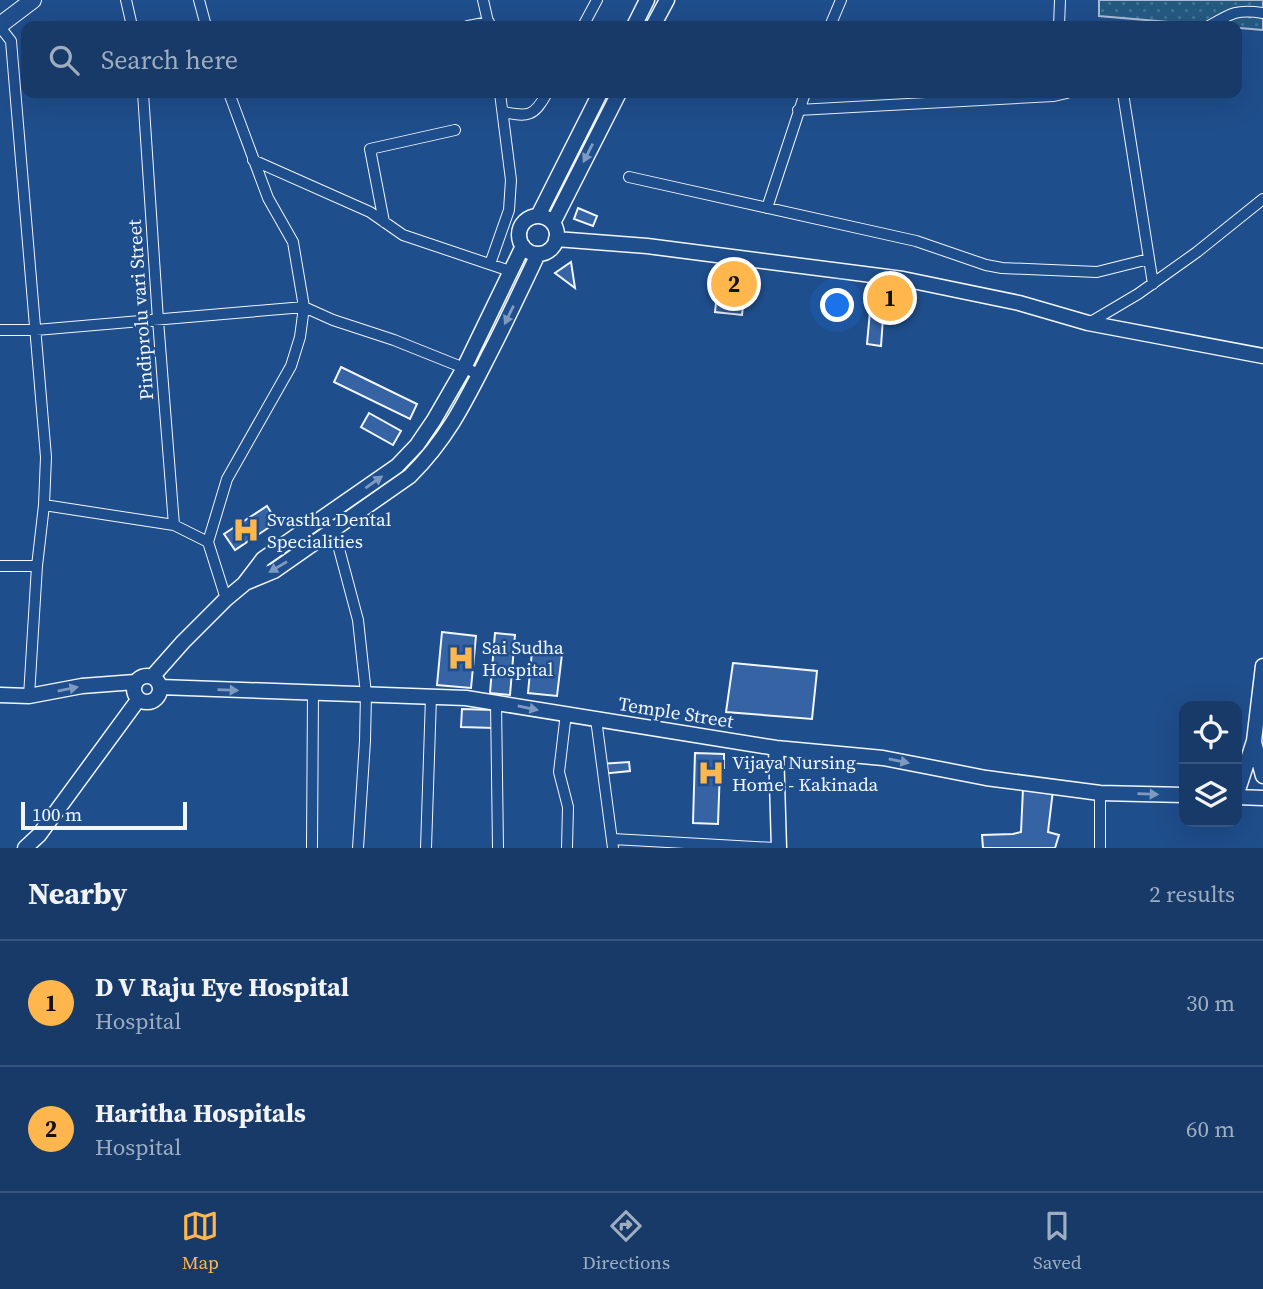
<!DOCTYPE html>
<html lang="en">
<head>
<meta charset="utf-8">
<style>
	body { margin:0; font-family:"Source Serif 4",serif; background:#244571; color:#f1f3f6 }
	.controls { position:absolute; right:21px; bottom:21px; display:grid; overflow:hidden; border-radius:14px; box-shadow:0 7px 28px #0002 }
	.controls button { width:63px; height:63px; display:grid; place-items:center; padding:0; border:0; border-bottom:2px solid #36547d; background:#173a69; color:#f1f3f6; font:35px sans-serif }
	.scale { position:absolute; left:21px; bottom:18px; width:166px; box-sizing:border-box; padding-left:7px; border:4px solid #f2f6ff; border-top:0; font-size:19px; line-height:24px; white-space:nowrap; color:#f2f6ff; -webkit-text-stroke:5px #1f4e8c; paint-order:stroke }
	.you { position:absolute; left:838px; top:306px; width:24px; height:24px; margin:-18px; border:5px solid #fff; border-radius:50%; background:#1a73e8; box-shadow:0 0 0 10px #1a73e833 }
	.badge { display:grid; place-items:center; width:46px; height:46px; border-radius:50%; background:#ffb74d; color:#111; font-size:23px; font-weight:700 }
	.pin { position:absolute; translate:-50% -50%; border:4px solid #fff; box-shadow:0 2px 7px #0006 }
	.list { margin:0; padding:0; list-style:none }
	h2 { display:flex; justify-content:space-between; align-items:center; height:91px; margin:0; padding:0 28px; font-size:30px }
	h2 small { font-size:23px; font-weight:400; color:#9eadc0 }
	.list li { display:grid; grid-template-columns:46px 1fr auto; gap:21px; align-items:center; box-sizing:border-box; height:126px; padding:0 28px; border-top:2px solid #36547d }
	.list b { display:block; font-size:26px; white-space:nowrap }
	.list p { margin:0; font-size:23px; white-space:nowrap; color:#9eadc0 }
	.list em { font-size:23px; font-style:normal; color:#9eadc0 }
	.icon { flex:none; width:38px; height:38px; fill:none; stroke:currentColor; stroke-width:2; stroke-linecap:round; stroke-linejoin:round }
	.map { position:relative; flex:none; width:1263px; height:848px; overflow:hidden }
	.search { position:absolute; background:#173a69; box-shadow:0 7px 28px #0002; left:21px; right:21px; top:21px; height:77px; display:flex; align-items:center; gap:18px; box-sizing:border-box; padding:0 24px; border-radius:14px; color:#9eadc0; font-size:26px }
	.sheet { height:343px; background:#173a69 }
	nav { display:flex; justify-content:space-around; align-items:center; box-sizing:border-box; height:98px; border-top:2px solid #36547d; background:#173a69; font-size:19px; color:#9eadc0 }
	nav a { display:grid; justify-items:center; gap:4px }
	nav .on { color:#ffb74d }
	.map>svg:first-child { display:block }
</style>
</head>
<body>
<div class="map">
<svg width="1263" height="848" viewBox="0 0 1263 848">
	<defs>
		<pattern id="park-dots" width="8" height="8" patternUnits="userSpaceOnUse" patternTransform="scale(1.75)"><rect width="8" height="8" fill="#245a82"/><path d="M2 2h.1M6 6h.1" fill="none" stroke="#447295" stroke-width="1.8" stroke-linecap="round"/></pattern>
	</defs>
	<rect width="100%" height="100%" fill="#1f4e8c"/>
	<path fill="url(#park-dots)" stroke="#a8bbd7" stroke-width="2" d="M1099,0H1263V30L1099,16Z"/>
	<path fill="#3563a3" stroke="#f2f6ff" stroke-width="2" d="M578,208L597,216L593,226L574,219Z
		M571,262L575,288L555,273Z
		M720,266L747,269L742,315L715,312Z
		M872,289L900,291L899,306L884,304L881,346L867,344Z
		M341,367L417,404L410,419L334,382Z
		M369,413L401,431L393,445L361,427Z
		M267,506L277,522L235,550L224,534Z
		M442,632L476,636L471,688L437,685Z
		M495,633L515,635L510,695L490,693Z
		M532,651L562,654L557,696L528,693Z
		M733,663L817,671L812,719L726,712Z
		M462,709L494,710V728L461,727Z
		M695,753L724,754V768H720L718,824L693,823Z
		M629,762L630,771L601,774L600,764Z
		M1023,789L1053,790L1048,832L1059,835L1055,848H983L982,835L1013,834L1021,832Z"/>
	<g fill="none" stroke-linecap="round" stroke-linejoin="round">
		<defs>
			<path id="street" d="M126,0L132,26
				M199,0L206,26
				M483,0L489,26
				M468,26L489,22
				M583,26L597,0
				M830,26L841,0
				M1059,26L1060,0
				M1209,26C1231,13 1237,9 1263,13
				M0,27L11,41L46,457L44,505L37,566L29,696
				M143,93L158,320L174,525
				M1123,93L1153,284
				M798,110L1054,96L1067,93
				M503,112C528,117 534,117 547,93
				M253,160L370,212L403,235L510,271
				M629,177L916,241L986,265L1002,268L1097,272L1149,259
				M767,208L805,93
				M384,222L370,149L455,130
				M490,264L509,210L511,180L500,93
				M1089,323L1138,294L1197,252L1263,199
				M0,330H36L304,307L293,242L268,198L229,93
				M44,505L174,525L208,542L226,599
				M330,524L334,530L358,620L366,694L365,741L358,848
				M208,542L227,479L291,366L300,337L304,307L333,320L394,340L479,374
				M0,566H37
				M496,702L498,848
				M566,713L559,772L568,807L567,848
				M596,719L613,848
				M1100,793V848
				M613,839L775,848
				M312,848L313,693
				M426,848L431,697"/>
			<path id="secondary" d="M634,26L647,0
				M653,26L667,0
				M538,216L600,93
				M519 235a19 19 0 1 1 38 0a19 19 0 1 1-38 0Z
				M553,223L619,93
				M556,239L647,246L903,279L1019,303L1088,323L1263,356
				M245,583L274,571L410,476C448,438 465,402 489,355C506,322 522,288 538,254
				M134 689a13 13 0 1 1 26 0a13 13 0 1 1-26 0Z
				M152,677L183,642L226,599L244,584L263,559L397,466L417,445L434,420L464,368L523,246
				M160,687L466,698L776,748L883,758L986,778L1100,793L1184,795
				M0,695L29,696L82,686L135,682
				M1254,742L1263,776
				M776,748L779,848
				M1237,793L1254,741L1263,666
				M1237,797L1263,798
				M25,848L39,835L138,700"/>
			<path id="primary" d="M0,25L33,0"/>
		</defs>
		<use href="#street" stroke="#f2f6ff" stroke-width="12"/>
		<use href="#secondary" stroke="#f2f6ff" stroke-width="17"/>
		<use href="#primary" stroke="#f2f6ff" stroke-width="18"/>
		<use href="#street" stroke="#1f4e8c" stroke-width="10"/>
		<use href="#secondary" stroke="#1f4e8c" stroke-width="14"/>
		<use href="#primary" stroke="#1f4e8c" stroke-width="16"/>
	</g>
	<defs><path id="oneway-solid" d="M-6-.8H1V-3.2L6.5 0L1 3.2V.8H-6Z" transform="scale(1.75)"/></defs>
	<g fill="#7e9ac0">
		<use href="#oneway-solid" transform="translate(588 153) rotate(117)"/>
		<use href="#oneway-solid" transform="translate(509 315) rotate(116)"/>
		<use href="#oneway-solid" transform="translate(374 482) rotate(-35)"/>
		<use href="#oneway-solid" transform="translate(278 567) rotate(149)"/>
		<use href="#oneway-solid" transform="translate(68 689) rotate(-11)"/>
		<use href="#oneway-solid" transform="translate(228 690) rotate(2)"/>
		<use href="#oneway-solid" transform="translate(528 708) rotate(11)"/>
		<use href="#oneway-solid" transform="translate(899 761) rotate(11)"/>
		<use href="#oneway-solid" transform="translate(1148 794) rotate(2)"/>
	</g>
	<defs>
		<symbol id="hospital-bare" viewBox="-9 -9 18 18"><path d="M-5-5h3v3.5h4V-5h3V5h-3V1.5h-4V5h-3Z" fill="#ffb74d" stroke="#1f4e8c" stroke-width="2.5" paint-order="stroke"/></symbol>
	</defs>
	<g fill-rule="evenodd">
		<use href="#hospital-bare" x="227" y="511" width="38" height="38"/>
		<use href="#hospital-bare" x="442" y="639" width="38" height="38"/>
		<use href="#hospital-bare" x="692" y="754" width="38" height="38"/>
	</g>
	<g text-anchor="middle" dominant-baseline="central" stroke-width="5" stroke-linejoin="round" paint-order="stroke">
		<g font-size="19" fill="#f2f6ff" stroke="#1f4e8c">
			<text transform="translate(140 310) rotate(-94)">Pindiprolu vari Street</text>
			<text transform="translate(676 712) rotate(9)">Temple Street</text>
		</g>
		<g font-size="19" fill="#f2f6ff" stroke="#1f4e8c" text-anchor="start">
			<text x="267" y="519">Svastha Dental<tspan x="267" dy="22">Specialities</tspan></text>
			<text x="482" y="647">Sai Sudha<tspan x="482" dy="22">Hospital</tspan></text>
			<text x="732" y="762">Vijaya Nursing<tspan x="732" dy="22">Home - Kakinada</tspan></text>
		</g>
	</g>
</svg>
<div class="controls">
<button><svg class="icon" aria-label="locate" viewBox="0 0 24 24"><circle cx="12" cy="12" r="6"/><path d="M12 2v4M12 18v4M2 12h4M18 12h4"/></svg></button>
<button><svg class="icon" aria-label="layers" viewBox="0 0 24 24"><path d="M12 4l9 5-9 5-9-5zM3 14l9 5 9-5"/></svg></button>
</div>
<div class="scale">100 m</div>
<div class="you"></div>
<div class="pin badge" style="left:890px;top:298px">1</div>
<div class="pin badge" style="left:734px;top:284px">2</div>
<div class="search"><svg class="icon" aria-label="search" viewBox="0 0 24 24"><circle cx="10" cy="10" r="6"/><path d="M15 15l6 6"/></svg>Search here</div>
</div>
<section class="sheet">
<h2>Nearby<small>2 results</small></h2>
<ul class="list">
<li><span class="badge">1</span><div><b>D V Raju Eye Hospital</b><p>Hospital</p></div><em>30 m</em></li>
<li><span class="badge">2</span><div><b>Haritha Hospitals</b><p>Hospital</p></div><em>60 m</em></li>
</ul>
</section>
<nav>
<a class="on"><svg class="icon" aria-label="map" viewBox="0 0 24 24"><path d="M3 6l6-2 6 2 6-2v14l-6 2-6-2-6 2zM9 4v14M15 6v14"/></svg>Map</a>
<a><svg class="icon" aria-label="directions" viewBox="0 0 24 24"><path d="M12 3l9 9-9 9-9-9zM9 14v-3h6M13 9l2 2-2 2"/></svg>Directions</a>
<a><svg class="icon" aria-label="saved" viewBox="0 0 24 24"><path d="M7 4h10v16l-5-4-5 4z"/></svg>Saved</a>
</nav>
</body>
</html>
